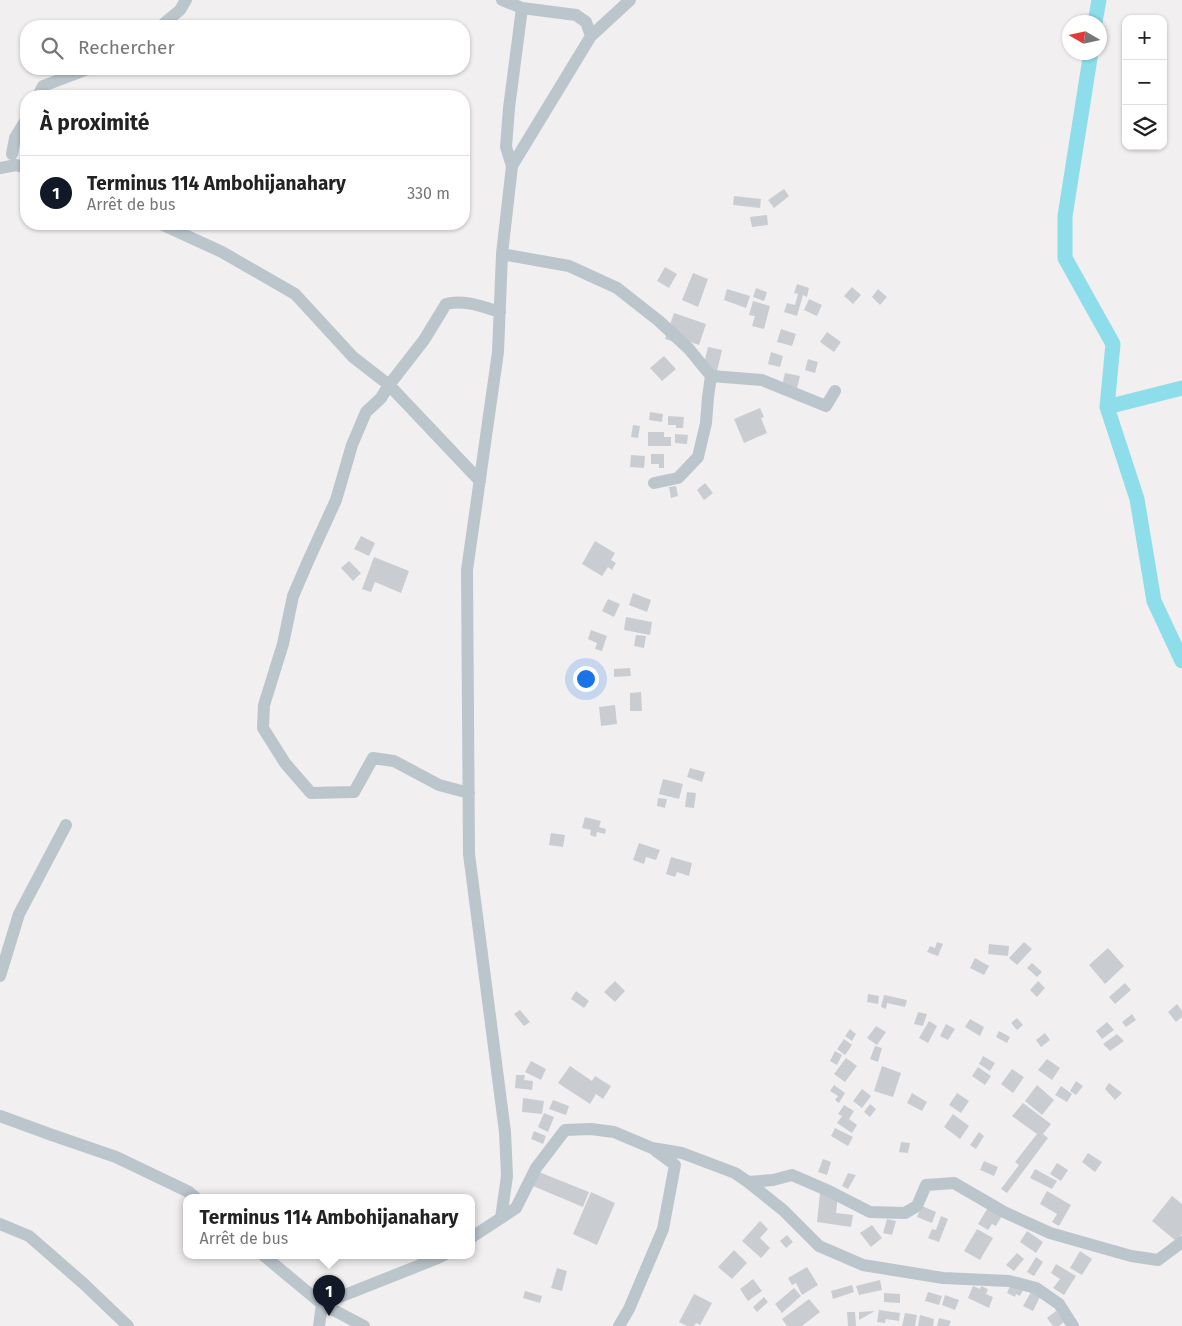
<!DOCTYPE html>
<html lang="fr">
<head>
<meta charset="utf-8">
<style>
	body { margin:0; font-family:"Fira Sans",sans-serif; background:#f2f2f2; color:#222 }
	.controls { position:absolute; right:15px; top:15px; display:grid; overflow:hidden; border-radius:10px; box-shadow:0 1px 4px #0004 }
	.controls button { width:45px; height:45px; display:grid; place-items:center; padding:0; border:0; border-bottom:1px solid #e0e0e0; background:#fff; color:#222; font:25px sans-serif }
	.compass { position:absolute; left:1062px; top:15px; width:45px; height:45px; border-radius:50%; background:#fff; box-shadow:0 1px 4px #0004; rotate:279deg }
	.you { position:absolute; left:585px; top:678px; width:18px; height:18px; margin:-12px; border:4px solid #fff; border-radius:50%; background:#1a73e8; box-shadow:0 0 0 8px #1a73e833 }
	.badge { display:grid; place-items:center; width:32px; height:32px; border-radius:50%; background:#111827; color:#fff; font-size:16px; font-weight:700 }
	.pin { position:absolute; translate:-50% -41px; filter:drop-shadow(0 1px 2px #0008) }
	.pin::after { content:''; position:absolute; top:26px; width:18px; height:15px; background:inherit; clip-path:polygon(0 0,100% 0,50% 100%) }
	.popup { position:absolute; left:183px; top:1194px; width:292px; height:65px; box-sizing:border-box; display:grid; place-content:center; border-radius:10px; background:#fff; filter:drop-shadow(0 1px 4px #0005); font-size:16px; white-space:nowrap; color:#767676 }
	.popup b { font-size:19px; color:#222 }
	.popup::after { content:''; position:absolute; left:50%; top:100%; margin-left:-10px; border:10px solid transparent; border-top-color:#fff }
	.list { margin:0; padding:0; list-style:none }
	h2 { display:flex; justify-content:space-between; align-items:center; height:65px; margin:0; padding:0 20px; font-size:21px }
	h2 small { font-size:16px; font-weight:400; color:#767676 }
	.list li { display:grid; grid-template-columns:32px 1fr auto; gap:15px; align-items:center; box-sizing:border-box; height:75px; padding:0 20px; border-top:1px solid #e0e0e0 }
	.list b { display:block; font-size:19px; white-space:nowrap }
	.list p { margin:0; font-size:16px; white-space:nowrap; color:#767676 }
	.list em { font-size:16px; font-style:normal; color:#767676 }
	.icon { flex:none; width:28px; height:28px; fill:none; stroke:currentColor; stroke-width:2; stroke-linecap:round; stroke-linejoin:round }
	.map { position:relative; flex:none; width:1182px; height:1326px; overflow:hidden }
	.search { position:absolute; background:#fff; box-shadow:0 1px 4px #0004; left:20px; top:20px; width:450px; height:55px; display:flex; align-items:center; gap:12px; box-sizing:border-box; padding:0 18px; border-radius:20px; color:#767676; font-size:19px }
	.panel { position:absolute; background:#fff; box-shadow:0 1px 4px #0004; left:20px; top:90px; width:450px; height:140px; border-radius:20px }
	.map>svg:first-child { display:block }
</style>
</head>
<body>
<div class="map">
<svg width="1182" height="1326" viewBox="0 0 1182 1326">
	<rect width="100%" height="100%" fill="#f2eff0"/>
	<g fill="none" stroke-linecap="round" stroke-linejoin="round">
		<path stroke="#8dddea" stroke-width="15" d="M1095,22L1099,0
			M1091,52L1065,216V258L1113,344L1107,407L1137,499L1154,601L1182,661
			M1107,407L1182,388"/>
	</g>
	<path fill="#c9cdd2" d="M784,189L789,196L774,208L768,200Z
		M734,196L761,199L760,208L733,205Z
		M767,215L768,225L752,227L750,217Z
		M665,267L677,274L669,288L657,281Z
		M693,273L708,279L698,307L682,300Z
		M797,284L809,288L807,297L803,295L797,316L784,312L787,303L795,305L798,294L794,293Z
		M852,287L861,295L853,304L844,296Z
		M756,288L767,292L764,301L753,297Z
		M727,289L750,296L746,308L724,300Z
		M878,289L887,297L880,305L872,297Z
		M809,299L822,305L817,316L804,310Z
		M753,301L770,306L764,329L752,326L755,316L749,315Z
		M674,313L706,324L699,345L679,338L677,343L665,339Z
		M781,329L796,334L792,346L777,342Z
		M827,332L841,342L834,352L820,342Z
		M708,347L722,350L716,376L702,372Z
		M771,352L783,356L780,367L768,364Z
		M664,356L676,369L662,381L650,368Z
		M808,359L818,362L815,373L805,370Z
		M785,373L800,376L795,397L780,394Z
		M760,408L764,417L761,418L767,433L744,443L734,419Z
		M650,412L663,414L662,422L649,420Z
		M668,416L684,417L683,428H676V425H668Z
		M633,425L640,426L638,438L631,437Z
		M648,432H664V437H671V446H648Z
		M675,434L688,435L687,444L675,443Z
		M651,454H664V468H659V464H651Z
		M631,455L645,456L644,468L630,467Z
		M705,483L713,493L704,500L697,490Z
		M676,486L678,496L671,498L669,487Z
		M361,536L375,543L369,556L354,549Z
		M595,541L615,553L611,560L616,563L612,570L608,567L602,576L582,564Z
		M374,557L409,571L401,593L375,582L371,592L362,589Z
		M349,561L361,573L353,581L341,568Z
		M633,593L651,600L647,612L629,605Z
		M608,599L620,604L614,617L602,611Z
		M626,617L652,622L650,635L624,630Z
		M591,630L607,636L602,651L595,649L597,643L588,639Z
		M636,635L646,636L644,648L634,646Z
		M630,668L631,676L614,677V669Z
		M641,692L642,711H630V693Z
		M615,705L617,724L601,726L599,707Z
		M690,768L705,772L702,782L687,777Z
		M663,779L683,784L679,799L659,794Z
		M687,792L696,793L694,808L685,807Z
		M658,798L667,799L665,808L657,806Z
		M585,817L601,821L599,827L606,829L605,834L597,832L596,837L590,835L591,830L582,828Z
		M551,833L565,835L563,847L549,845Z
		M639,843L660,850L656,860L646,857L644,864L633,860Z
		M671,857L692,863L689,876L677,872L675,877L666,874Z
		M937,942L943,944L938,956L927,952L930,946L935,948Z
		M1024,942L1032,949L1017,965L1009,958Z
		M989,944L1009,946L1008,956L988,954Z
		M1108,948L1124,966L1105,984L1089,965Z
		M975,958L989,966L984,975L970,968Z
		M1032,963L1042,972L1037,977L1027,968Z
		M615,981L625,991L615,1002L604,992Z
		M1038,981L1045,988L1037,997L1030,990Z
		M1125,983L1131,990L1115,1004L1109,997Z
		M576,991L589,1001L584,1008L571,999Z
		M868,994L879,996L878,1004L867,1002Z
		M884,995L907,1000L905,1007L887,1003L886,1009L881,1007Z
		M1177,1004L1182,1011V1017L1176,1022L1168,1012Z
		M520,1010L530,1022L524,1026L514,1014Z
		M918,1012L927,1014L923,1026L914,1024Z
		M1132,1014L1136,1020L1126,1027L1122,1022Z
		M1017,1018L1023,1025L1017,1030L1011,1023Z
		M970,1019L984,1027L980,1036L965,1027Z
		M929,1021L937,1026L928,1043L919,1038Z
		M1107,1022L1114,1030L1102,1039L1096,1031Z
		M946,1024L955,1029L948,1040L940,1036Z
		M876,1026L886,1032L877,1045L867,1038Z
		M850,1029L856,1034L852,1041L845,1036Z
		M999,1031L1010,1037L1007,1043L996,1037Z
		M1045,1033L1050,1040L1041,1047L1036,1040Z
		M1117,1034L1124,1041L1110,1051L1103,1044Z
		M844,1039L852,1045L845,1055L837,1049Z
		M875,1046L882,1048L878,1062L870,1059Z
		M835,1051L842,1055L837,1065L830,1061Z
		M983,1056L995,1063L990,1071L979,1064Z
		M846,1058L857,1066L845,1082L834,1074Z
		M1047,1059L1060,1068L1052,1080L1038,1070Z
		M531,1061L546,1069L541,1080L525,1072Z
		M570,1066L592,1081L595,1076L611,1086L603,1099L596,1094L590,1104L558,1083Z
		M882,1066L901,1073L893,1097L874,1091Z
		M978,1067L991,1076L985,1085L972,1076Z
		M1012,1069L1024,1077L1013,1093L1001,1084Z
		M516,1075H525L524,1080L533,1081L532,1090L515,1088Z
		M1076,1081L1083,1086L1076,1095L1070,1091Z
		M1109,1083L1122,1093L1115,1100L1105,1089Z
		M834,1085L845,1093L839,1103L835,1100L838,1096L830,1091Z
		M1037,1085L1054,1100L1042,1115L1025,1101Z
		M1061,1086L1072,1094L1067,1102L1055,1095Z
		M862,1089L871,1096L862,1108L853,1101Z
		M912,1093L927,1102L922,1111L907,1103Z
		M957,1093L969,1101L961,1113L949,1105Z
		M523,1098L544,1101L542,1114L522,1112Z
		M553,1100L569,1106L566,1115L549,1109Z
		M1023,1103L1051,1124L1043,1134L1048,1138L1007,1193L1001,1189L1019,1165L1015,1162L1037,1134L1012,1116Z
		M870,1104L876,1109L870,1117L864,1112Z
		M844,1105L854,1111L849,1119L857,1125L852,1133L837,1123L842,1116L838,1114Z
		M544,1113L554,1117L548,1132L538,1127Z
		M953,1114L969,1126L960,1139L944,1127Z
		M835,1128L853,1137L848,1146L831,1136Z
		M534,1131L546,1136L543,1144L531,1139Z
		M979,1132L984,1136L976,1149L970,1145Z
		M901,1142L910,1143L908,1153L899,1152Z
		M1088,1153L1102,1162L1095,1172L1082,1162Z
		M823,1159L831,1162L827,1175L818,1172Z
		M984,1161L998,1167L994,1176L980,1170Z
		M1057,1163L1068,1170L1061,1181L1050,1174Z
		M1035,1169L1057,1181L1052,1189L1030,1178Z
		M539,1172L589,1192L583,1207L533,1186Z
		M848,1173L856,1175L848,1189L842,1186Z
		M1047,1191L1071,1205L1059,1226L1052,1222L1057,1214L1040,1204Z
		M591,1192L615,1203L597,1245L573,1234Z
		M820,1193L838,1196L836,1213L853,1215L851,1227L817,1222Z
		M1172,1196L1182,1204V1234L1176,1241L1152,1221Z
		M922,1206L936,1212L932,1223L917,1217Z
		M989,1206L1003,1214L996,1226L992,1224L988,1230L978,1224Z
		M941,1216L948,1219L939,1242L928,1238L932,1229L936,1230Z
		M887,1219L896,1221L892,1235L883,1233Z
		M760,1221L768,1229L760,1238L770,1248L761,1258L742,1241Z
		M872,1225L882,1238L871,1247L860,1233Z
		M977,1229L993,1238L980,1260L964,1251Z
		M1027,1231L1043,1242L1036,1253L1020,1242Z
		M787,1235L793,1242L786,1248L780,1241Z
		M734,1250L747,1263L732,1279L718,1267Z
		M1080,1251L1092,1259L1082,1275L1070,1268Z
		M1017,1253L1024,1259L1014,1271L1006,1265Z
		M1036,1257L1043,1262L1034,1276L1027,1272Z
		M1056,1264L1076,1276L1064,1295L1053,1288L1060,1279L1051,1273Z
		M807,1267L818,1285L802,1295L796,1283L792,1285L788,1278Z
		M557,1268L567,1271L562,1291L551,1288Z
		M753,1279L762,1291L748,1301L740,1289Z
		M880,1280L882,1290L859,1295L856,1286Z
		M1012,1282L1024,1288L1020,1296L1016,1294L1015,1297L1007,1293Z
		M852,1285L854,1292L833,1299L831,1291Z
		M973,1286L980,1289L981,1286L988,1289L986,1294L993,1297L989,1308L968,1298Z
		M794,1288L801,1296L782,1313L775,1304Z
		M525,1291L542,1296L540,1303L523,1298Z
		M928,1292L942,1296L939,1305L925,1301Z
		M1031,1292L1040,1297L1033,1311L1023,1306Z
		M884,1293L900,1294V1303L884,1302Z
		M694,1294L712,1303L700,1325L696,1323L694,1326H687L679,1322Z
		M945,1295L959,1300L955,1310L942,1305Z
		M764,1297L768,1302L757,1312L753,1307Z
		M809,1299L820,1312L802,1326H787L782,1319Z
		M879,1310L900,1313L899,1321L886,1319L885,1323L877,1322Z
		M875,1311L859,1320V1312Z
		M1056,1311L1064,1322L1059,1326H1053L1047,1318Z
		M847,1312H855L856,1326H848Z
		M905,1313L917,1315L915,1326H902Z
		M920,1315L934,1319L933,1326H918Z
		M939,1318L951,1321L949,1326H937Z"/>
	<g fill="none" stroke-linecap="round" stroke-linejoin="round">
		<path stroke="#bbc5cc" stroke-width="12" d="M502,0L522,8L576,15L586,22L591,36
			M161,26L180,10L186,0
			M38,96L43,86L88,69
			M12,154L15,138L26,120
			M512,166L506,147L509,108L522,8
			M0,168L16,165L26,168
			M161,224L222,252L295,294L353,357L389,385L480,481
			M502,254L569,266L617,288L659,321L689,349L711,376L762,380L826,406L835,391
			M654,483L678,478L698,457L706,423L708,397L711,376
			M469,793L439,785L394,761L373,758L354,792L311,793L285,763L263,728L264,705L283,644L293,596L309,559L336,500L352,445L366,412L381,398L389,385L424,340L446,304C464,299 483,307 500,312
			M0,976L19,914L66,825
			M0,1116L52,1135L116,1157L189,1192L195,1197
			M748,1182L783,1210L819,1246L863,1265L943,1278L1009,1281L1036,1288L1059,1304L1073,1326
			M501,1218L516,1208L536,1168L565,1130L591,1129L614,1132L652,1148L682,1153L735,1173L748,1182L773,1180L792,1175L829,1191L870,1212L905,1213L917,1206L926,1185L954,1183L1004,1212L1050,1233L1131,1256L1158,1260L1182,1242
			M0,1224L29,1236L84,1284L128,1326
			M472,1237L501,1218L507,1176L505,1132L469,854L467,570L498,352L502,254L512,166L591,36L630,0
			M263,1255L322,1304L364,1326
			M322,1304L438,1258L444,1255
			M319,1326L322,1304
			M619,1326L629,1309L663,1229L675,1165L656,1151"/>
	</g>
</svg>
<div class="controls">
<button>+</button>
<button>−</button>
<button><svg class="icon" aria-label="layers" viewBox="0 0 24 24"><path d="M12 4l9 5-9 5-9-5zM3 14l9 5 9-5"/></svg></button>
</div>
<svg class="compass" viewBox="-18 -18 36 36"><path d="M0-13l5 13h-10z" fill="#e53935"/><path d="M0 13l5-13h-10z" fill="#767676"/></svg>
<div class="you"></div>
<div class="pin badge" style="left:329px;top:1316px">1</div>
<div class="popup"><b>Terminus 114 Ambohijanahary</b>Arrêt de bus</div>
<div class="search"><svg class="icon" aria-label="search" viewBox="0 0 24 24"><circle cx="10" cy="10" r="6"/><path d="M15 15l6 6"/></svg>Rechercher</div>
<section class="panel">
<h2>À proximité<small></small></h2>
<ul class="list">
<li><span class="badge">1</span><div><b>Terminus 114 Ambohijanahary</b><p>Arrêt de bus</p></div><em>330 m</em></li>
</ul>
</section>
</div>
</body>
</html>
